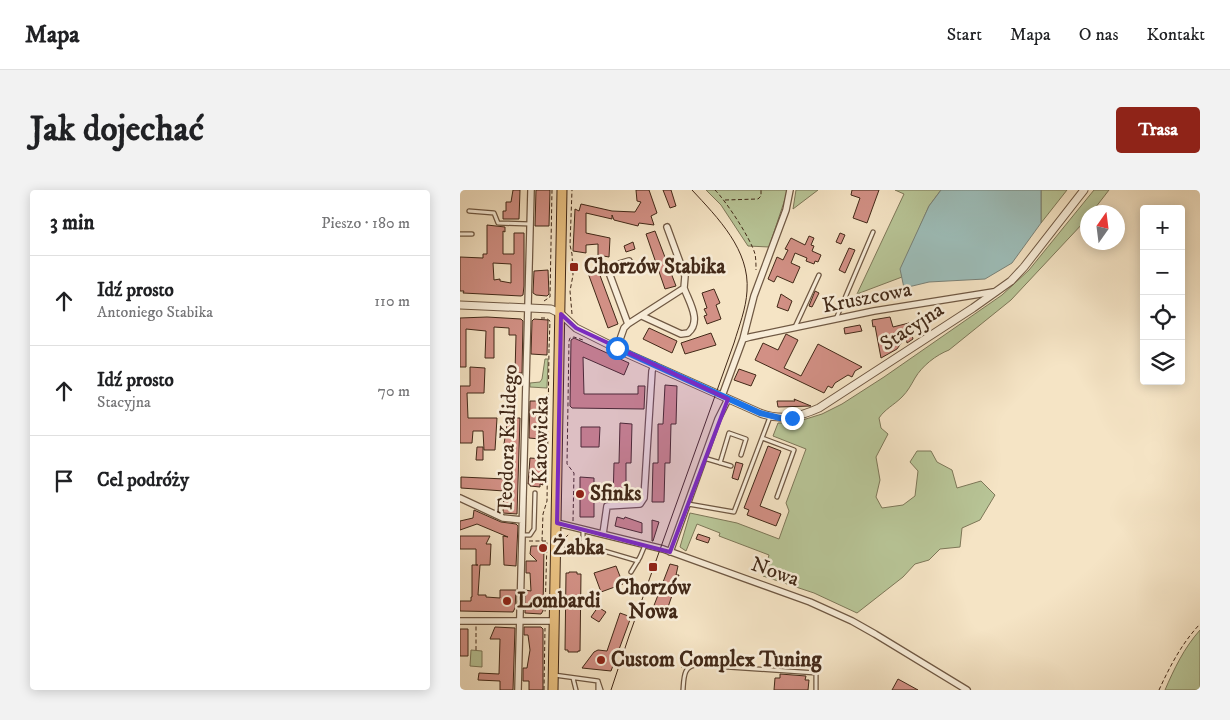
<!DOCTYPE html>
<html lang="pl">
<head>
<meta charset="utf-8">
<style>
	body { margin:0; font-family:"IM FELL DW Pica",serif; background:#f2f2f2; color:#202124 }
	.controls { position:absolute; right:15px; top:15px; display:grid; overflow:hidden; border-radius:5px; box-shadow:0 2px 12px #0003 }
	.controls button { width:45px; height:45px; display:grid; place-items:center; padding:0; border:0; border-bottom:1px solid #e0e0e0; background:#fff; color:#202124; font:25px sans-serif }
	.compass { position:absolute; left:620px; top:15px; width:45px; height:45px; border-radius:50%; background:#fff; box-shadow:0 2px 12px #0003; rotate:14deg }
	.stop { position:absolute; width:15px; height:15px; margin:-11px; border:4px solid #1a73e8; border-radius:50%; background:#fff }
	.stop.end { background:#1a73e8; border-color:#fff; box-shadow:0 1px 5px #0008 }
	.list { margin:0; padding:0; list-style:none }
	h2 { display:flex; justify-content:space-between; align-items:center; height:65px; margin:0; padding:0 20px; font-size:21px }
	h2 small { font-size:16px; font-weight:400; color:#757577 }
	.list li { display:grid; grid-template-columns:32px 1fr auto; gap:15px; align-items:center; box-sizing:border-box; height:90px; padding:0 20px; border-top:1px solid #e0e0e0 }
	.list b { display:block; font-size:19px; white-space:nowrap }
	.list p { margin:0; font-size:16px; white-space:nowrap; color:#757577 }
	.list em { font-size:16px; font-style:normal; color:#757577 }
	.icon { flex:none; width:28px; height:28px; fill:none; stroke:currentColor; stroke-width:2; stroke-linecap:round; stroke-linejoin:round }
	.map { position:relative; flex:none; width:740px; height:500px; overflow:hidden; border-radius:5px }
	header { display:flex; align-items:center; gap:30px; box-sizing:border-box; height:70px; padding:0 25px; background:#fff; border-bottom:1px solid #e0e0e0 }
	header strong { font-size:24px }
	nav { display:flex; gap:28px; margin-inline-start:auto; font-size:18px }
	.intro { display:flex; align-items:center; justify-content:space-between; box-sizing:border-box; height:120px; padding:0 30px }
	h1 { margin:0; font-size:35px }
	.button { padding:12px 22px; border-radius:5px; background:#8f2418; color:#fff; font-size:18px; font-weight:700 }
	main { display:flex; gap:30px; padding:0 30px }
	aside { flex:1; background:#fff; border-radius:5px; box-shadow:0 2px 12px #0003 }
	.map>svg:first-child { display:block }
</style>
</head>
<body>
<header>
<strong>Mapa</strong>
<nav><a>Start</a><a>Mapa</a><a>O nas</a><a>Kontakt</a></nav>
</header>
<div class="intro"><h1>Jak dojechać</h1><a class="button">Trasa</a></div>
<main>
<aside>
<h2>3 min<small>Pieszo · 180 m</small></h2>
<ul class="list">
<li><svg class="icon" aria-label="ahead" viewBox="0 0 24 24"><path d="M12 20V5M6 11l6-6 6 6"/></svg><div><b>Idź prosto</b><p>Antoniego Stabika</p></div><em>110 m</em></li>
<li><svg class="icon" aria-label="ahead" viewBox="0 0 24 24"><path d="M12 20V5M6 11l6-6 6 6"/></svg><div><b>Idź prosto</b><p>Stacyjna</p></div><em>70 m</em></li>
<li><svg class="icon" aria-label="arrive" viewBox="0 0 24 24"><path d="M6 21V4h12l-3 4 3 4H6"/></svg><div><b>Cel podróży</b></div></li>
</ul>
</aside>
<div class="map">
<svg width="740" height="500" viewBox="0 0 740 500">
	<rect width="100%" height="100%" fill="#f5e4c5"/>
	<filter id="stains"><feTurbulence type="fractalNoise" baseFrequency=".004" numOctaves="4"/><feColorMatrix values="0 0 0 0 .2 0 0 0 0 .09 0 0 0 0 .02 0 0 0 .5 -.17"/></filter>
	<radialGradient id="worn" r=".72"><stop offset=".6" stop-color="#630" stop-opacity="0"/><stop offset="1" stop-color="#630" stop-opacity=".3"/></radialGradient>
	<path fill="#b8c597" stroke="#7d7758" d="M246,0H328L309,57L288,56L261,15Z
		M336,0H358L333,19Z
		M435,0H481L469,16L441,79L442,87L397,104L444,4Z
		M581,0H607L581,33Z
		M634,0H649L632,22H628L627,28L624,32L551,110L489,160C476,165 462,176 455,188C451,195 448,201 442,207C434,215 425,219 419,228L421,238L428,244L416,267L420,290L416,307L422,318L443,315L455,306L458,281L450,272L457,261H471L477,272L492,280L497,298L521,291L535,305L520,330L502,338L500,357L480,359L469,370L455,374L443,387L397,423L354,403L303,386L309,365L259,346L260,343L237,334L226,361L220,357L230,323L277,333L319,349L329,321L326,313L346,259L313,246L318,233H333L362,224L382,214L424,187L542,105L569,80Z
		M85,169H88L87,198L70,197V193L80,192L82,189Z
		M740,440V500H705C714,479 724,458 740,440Z
		M11,460L22,461V477L10,476Z"/>
	<path fill="#9dbeba" stroke="#798279" d="M481,0H581V33L552,73L525,89L469,92L444,98L440,79L469,16Z"/>
	<path fill="#d29085" stroke="#422918" fill-rule="evenodd" d="M53,0H60L59,29H43V21H46V12H51Z
		M76,0H90L89,36H75Z
		M176,0H189L197,23L191,26L194,35L179,33L178,36L154,30L152,25V29L126,23V43L150,48L149,67L138,65V54L126,55V63L113,61L115,19L119,21L121,14L152,21L175,22L181,12L177,11Z
		M203,0H211L216,16L210,18Z
		M392,0H419L407,33L393,28L400,8L391,5Z
		M27,35L45,37V42L43,41V64H54V43H64V96L63,105L61,106L3,103L4,101H0V67L23,68V64H27ZM33,73L51,74V93L40,91V89L34,90Z
		M195,41L216,96L205,99L186,44Z
		M380,43L385,45L381,54L376,52Z
		M349,46L354,48L351,55L354,56L352,61L361,65L358,72L355,71L354,74L346,71L347,68L335,63L331,73L340,77L333,93L317,86L314,92L308,89L317,67L323,70L328,60L325,59L331,48L345,55Z
		M173,52L175,59L166,62L164,56Z
		M389,58L395,60L385,83L379,80Z
		M88,80L89,104L87,106L76,105L73,103L74,81Z
		M138,80L158,134L148,138L128,83Z
		M254,99L260,113L256,115L261,129L247,134L244,126L247,125L244,119L247,118L242,103Z
		M355,101L359,103L352,117L349,116Z
		M321,104L332,111L328,121L317,117Z
		M27,127L61,129L63,131L62,183H55L56,145H49V138L34,137V168H25L26,141L6,139V177H0V128Z
		M430,127L433,137L449,133L453,149L447,153L446,146L437,159L421,168L415,136L413,137L412,130Z
		M74,129L88,130L87,165L71,164L72,131Z
		M400,135L402,141L385,144L384,138Z
		M189,138L217,151L212,163L183,149Z
		M251,143L256,155L225,164L221,153Z
		M326,144L338,150L324,178L335,183L341,186L358,154L402,177L395,181L392,187L388,185L375,193L372,198L368,196L364,203L295,170L303,153L318,160Z
		M114,148L169,173L164,185L123,167L124,204H178V196H185L184,219L112,218L110,216L111,150Z
		M10,177L25,178L24,203H7L8,228H37L35,260H24L23,241H13L12,253H0V196H10Z
		M279,179L296,185L291,196L274,190Z
		M205,195L217,196L216,234H211L210,273H205L204,312H192L193,273H198V234H203Z
		M334,209L351,216L318,217L317,211H335Z
		M70,211H86L85,263L80,262V249L69,248Z
		M48,228H60L57,324L43,323L44,301L1,298V287L45,289L47,255L44,254Z
		M160,233L172,234L171,273H166V302L180,303L178,309L166,308V310L153,311L154,273H159Z
		M121,237H140L139,257H121Z
		M308,256L321,261L300,316L321,324L316,336L287,325L289,320L284,318Z
		M17,257H23V270H16Z
		M70,268L84,269L83,295L80,294V297L70,296V294H68Z
		M276,272L283,274L278,290L272,288Z
		M120,287L134,288V327H120Z
		M14,320L41,332L56,334L58,336L56,376L44,375L43,346L48,347L17,334L0,340V331L13,328Z
		M157,327L164,329L165,327L182,333V343L155,336Z
		M192,330L199,332L193,351H192Z
		M238,344L250,348L248,353L236,349Z
		M0,346H30L26,354H31L30,375H20L18,405H26V407L40,408V400H56L55,418L53,422L0,421V411H11V407H12V375H18H16V359H0Z
		M71,356H84L83,421L81,424L65,423V400L71,401L70,383H66V371H77L70,364Z
		M210,374L218,376L216,385H219L206,423L193,418Z
		M156,376L163,394L141,402L134,383Z
		M109,382H117V384H121L120,461H118V462H108V460H105L106,383H109Z
		M138,417L146,422L139,432L131,427Z
		M160,423L171,427L151,481L122,478L134,462L138,460L147,461Z
		M35,437L55,438L53,500H40V491L18,490L19,483L39,484L40,449H30Z
		M64,437H81L83,439V500H69V491H63V478H67L70,460L68,445H64Z
		M0,439H8V466H0Z
		M320,484L346,486L345,490H349L348,500H314L315,488H320Z
		M438,489L458,500H432Z"/>
	<g fill="none" stroke-linecap="round" stroke-linejoin="round">
		<defs>
			<path id="service" d="M9,21L34,23L38,33L70,34
				M0,44H12
				M376,129L413,42
				M335,137L359,85
				M302,248L334,260L317,307
				M244,268L271,276
				M260,273L269,243L286,249L281,265
				M228,314L274,322L310,227
				M123,340V352L127,356L178,371
				M62,345H70L74,339L75,303
				M171,382L180,367L185,355
				M94,485L138,491
				M113,488L116,500
				M138,491L141,500
				M138,500V491
				M223,500C224,488 223,475 238,475L356,483V500"/>
			<path id="minor" d="M182,126L221,144L228,143C242,131 229,112 224,98
				M168,134L148,80L149,77L169,71
				M283,149L294,106L326,20L330,0
				M157,158L164,138L168,134L224,98L225,86L207,37
				M262,206L283,149L290,147L414,121L533,102
				M0,308L43,328L62,330
				M97,333L203,359L350,412L392,431L415,444L507,500
				M143,344L147,316L180,314L184,308L192,181L194,175
				M210,362L258,229L268,209
				M0,431H95
				M58,500L71,0"/>
			<path id="tertiary" d="M0,115L91,119L101,124L116,138L170,165L300,223C322,231 339,227 359,218L513,118L551,91L564,77L624,0"/>
			<path id="primary" d="M93,500L102,0"/>
		</defs>
		<use href="#service" stroke="#6f5843" stroke-width="5.5"/>
		<use href="#minor" stroke="#6f5843" stroke-width="8"/>
		<use href="#tertiary" stroke="#6f5843" stroke-width="9"/>
		<use href="#primary" stroke="#422918" stroke-width="11"/>
		<path stroke="#422918" stroke-width="1" stroke-dasharray="4 2.5" stroke-linecap="butt" d="M255,0C266,11 291,49 295,64C296,69 296,75 296,80
			M265,10L298,9L301,6V0
			M84,111L90,107L92,0
			M112,124L110,101L113,85L112,64L110,55L112,0
			M81,128H86L90,131L89,158
			M113,331L114,283L107,274L109,151L110,148L114,147L123,150
			M69,351H87L85,424
			M82,351L83,324L87,311L89,159
			M104,367L105,348L110,343
			M16,460V436
			M222,478V471
			M84,500L85,438
			M699,500C710,476 722,453 740,434"/>
		<use href="#service" stroke="#f8edd9" stroke-width="3"/>
		<use href="#minor" stroke="#f8edd9" stroke-width="5.5"/>
		<use href="#tertiary" stroke="#f8edd9" stroke-width="7"/>
		<use href="#primary" stroke="#eac282" stroke-width="9"/>
		<path stroke="#422918" stroke-width="1" d="M151,500L169,446L274,153C279,136 286,119 287,101C290,60 258,28 232,0"/>
	</g>
	<g fill="none" stroke-linecap="round" stroke-linejoin="round">
		<path stroke="#1a73e8" stroke-width="6" d="M157,158L300,223L320,228H332"/>
	</g>
	<path fill="#7b2cbf" fill-opacity="0.2" stroke="#7b2cbf" stroke-width="4" stroke-linejoin="round" d="M101,124L116,138L268,209L210,362L97,333Z"/>
	<g fill="#8f2418" stroke="#f8edd9" stroke-width="2">
		<rect x="109" y="72" width="10" height="10" rx="2.5"/>
		<circle cx="120" cy="304" r="5"/>
		<circle cx="83" cy="358" r="5"/>
		<rect x="188" y="372" width="10" height="10" rx="2.5"/>
		<circle cx="47" cy="411" r="5"/>
		<circle cx="141" cy="470" r="5"/>
	</g>
	<g text-anchor="middle" dominant-baseline="central" stroke-width="5" stroke-linejoin="round" paint-order="stroke">
		<g font-size="21" font-weight="bold" fill="#422918" stroke="#f8edd9" text-anchor="start">
			<text x="124" y="77">Chorzów Stabika</text>
			<text x="130" y="304">Sfinks</text>
			<text x="93" y="358">Żabka</text>
			<text x="193" y="398" text-anchor="middle">Chorzów<tspan x="193" dy="24">Nowa</tspan></text>
			<text x="57" y="411">Lombardi</text>
			<text x="151" y="470">Custom Complex Tuning</text>
		</g>
		<g font-size="21" fill="#422918" stroke="#f8edd9">
			<text transform="translate(407 108) rotate(-11)">Kruszcowa</text>
			<text transform="translate(452 137) rotate(-33)">Stacyjna</text>
			<text transform="translate(48 249) rotate(-88)">Teodora Kalidego</text>
			<text transform="translate(81 250) rotate(-89)">Katowicka</text>
			<text transform="translate(315 382) rotate(20)">Nowa</text>
		</g>
	</g>
	<rect width="100%" height="100%" filter="url(#stains)"/>
	<rect width="100%" height="100%" fill="url(#worn)"/>
</svg>
<div class="controls">
<button>+</button>
<button>−</button>
<button><svg class="icon" aria-label="locate" viewBox="0 0 24 24"><circle cx="12" cy="12" r="6"/><path d="M12 2v4M12 18v4M2 12h4M18 12h4"/></svg></button>
<button><svg class="icon" aria-label="layers" viewBox="0 0 24 24"><path d="M12 4l9 5-9 5-9-5zM3 14l9 5 9-5"/></svg></button>
</div>
<svg class="compass" viewBox="-18 -18 36 36"><path d="M0-13l5 13h-10z" fill="#e53935"/><path d="M0 13l5-13h-10z" fill="#757577"/></svg>
<div class="stop" style="left:157px;top:158px"></div>
<div class="stop end" style="left:332px;top:228px"></div>
</div>
</main>
</body>
</html>
